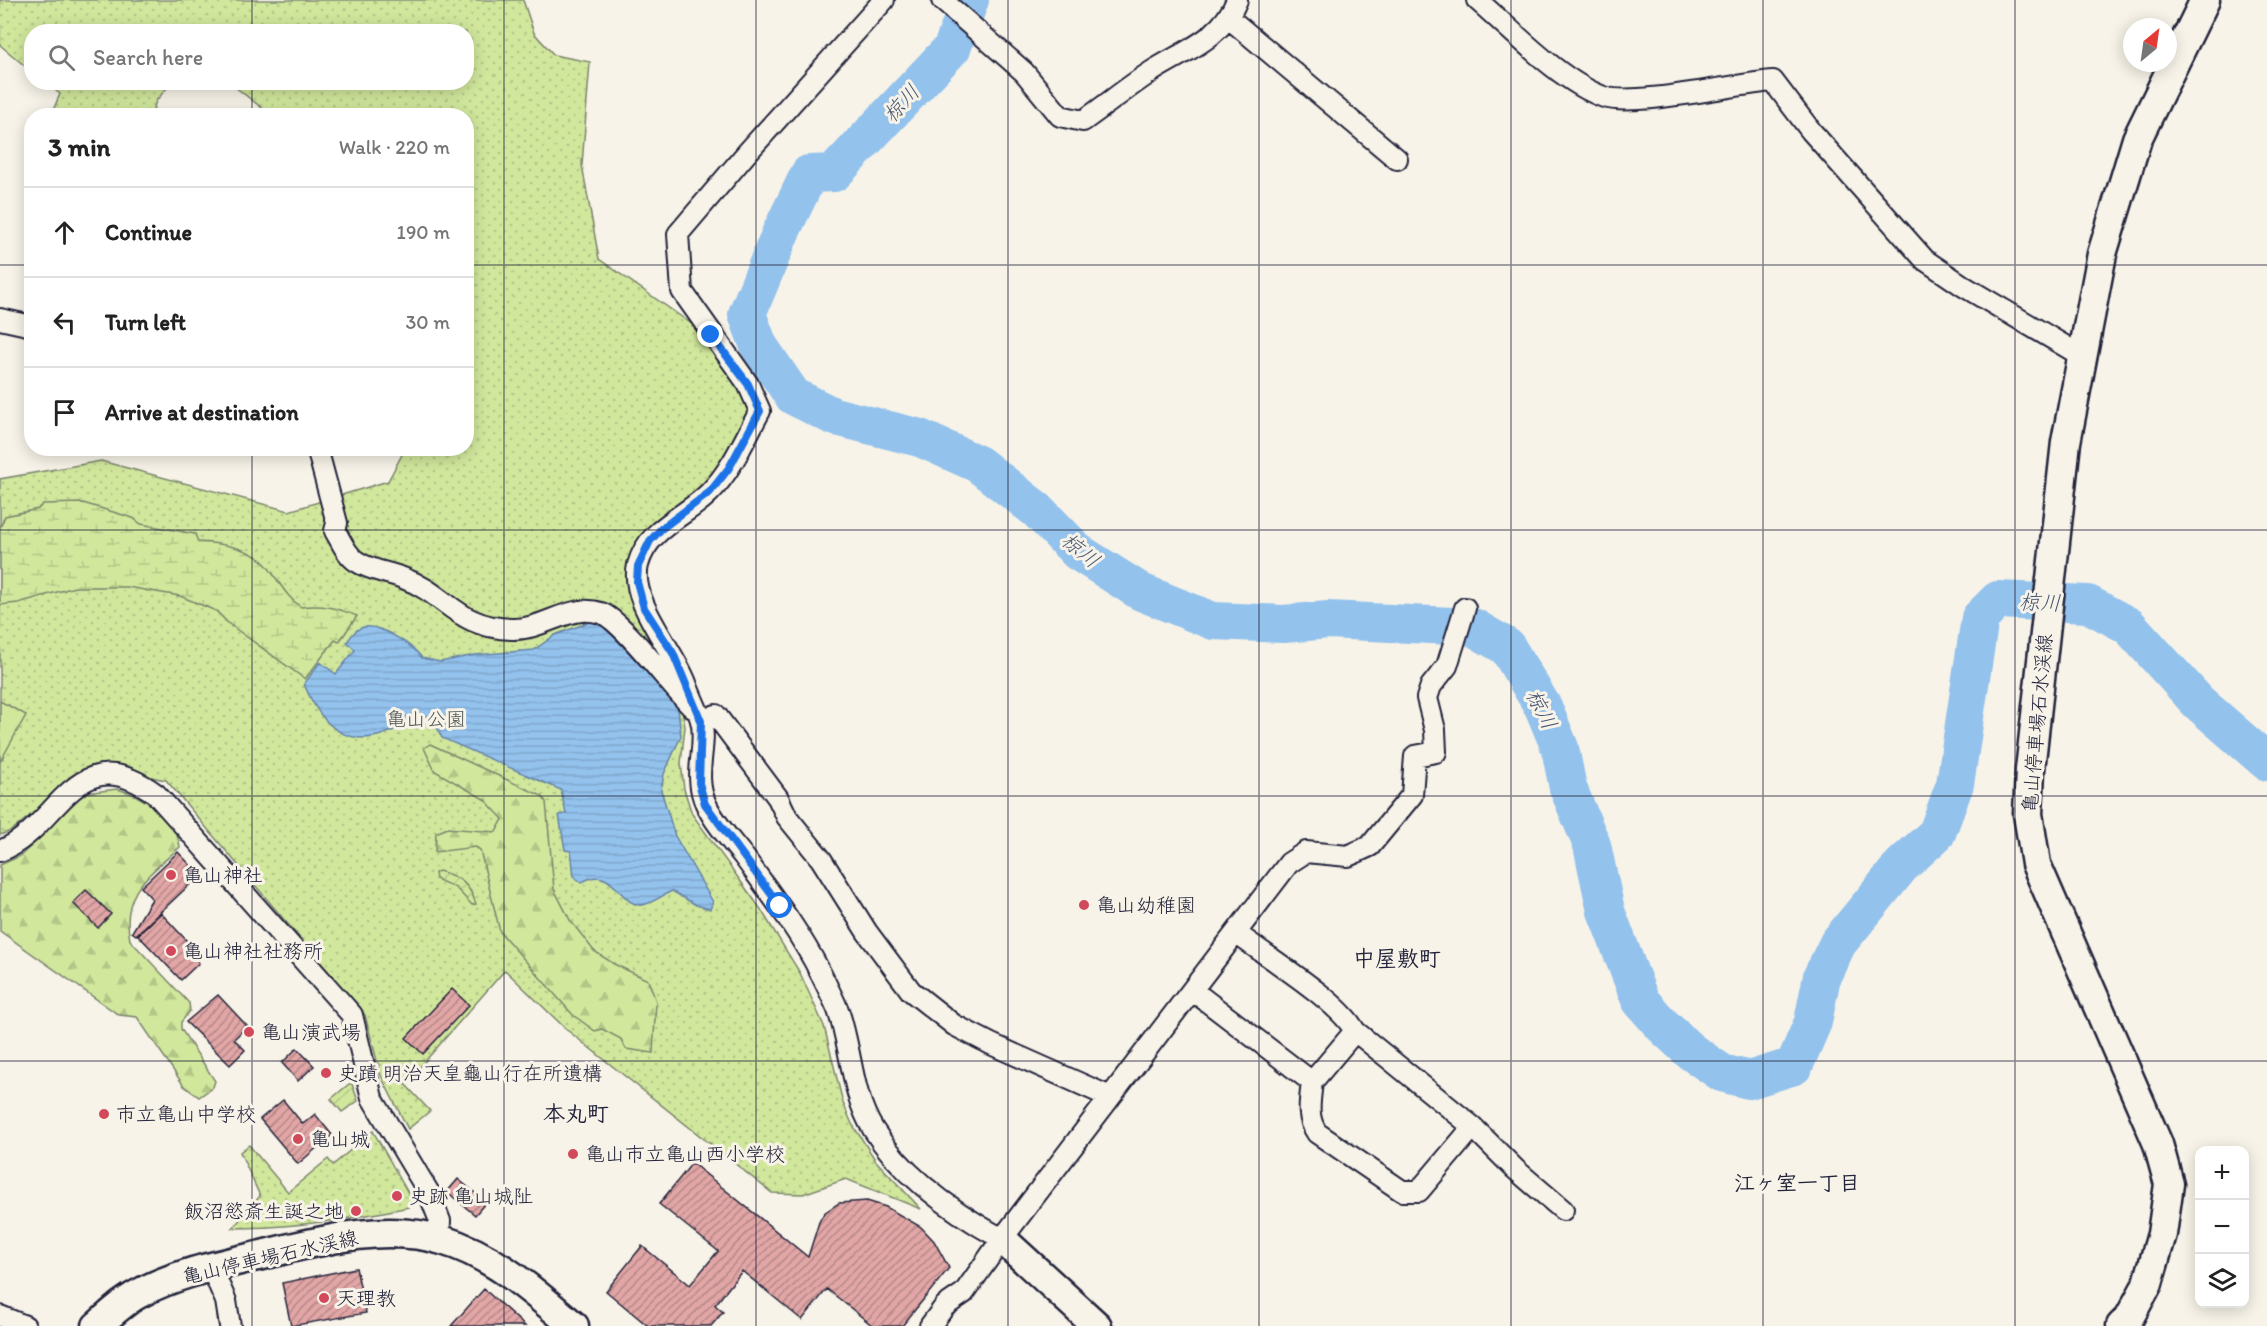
<!DOCTYPE html>
<html lang="en">
<head>
<meta charset="utf-8">
<style>
	body { margin:0; font-family:Itim,"Klee One",sans-serif; background:#f6f6f6; color:#222 }
	.controls { position:absolute; right:18px; bottom:18px; display:grid; overflow:hidden; border-radius:12px; box-shadow:0 3px 15px #0003 }
	.controls button { width:54px; height:54px; display:grid; place-items:center; padding:0; border:0; border-bottom:2px solid #e0e0e0; background:#fff; color:#222; font:30px sans-serif }
	.compass { position:absolute; left:2123px; top:18px; width:54px; height:54px; border-radius:50%; background:#fff; box-shadow:0 3px 15px #0003; rotate:29deg }
	.stop { position:absolute; width:18px; height:18px; margin:-14px; border:4px solid #1a73e8; border-radius:50%; background:#fff }
	.stop.end { background:#1a73e8; border-color:#fff; box-shadow:0 2px 6px #0008 }
	.list { margin:0; padding:0; list-style:none }
	h2 { display:flex; justify-content:space-between; align-items:center; height:78px; margin:0; padding:0 24px; font-size:26px }
	h2 small { font-size:20px; font-weight:400; color:#767676 }
	.list li { display:grid; grid-template-columns:39px 1fr auto; gap:18px; align-items:center; box-sizing:border-box; height:90px; padding:0 24px; border-top:2px solid #e0e0e0 }
	.list b { display:block; font-size:22px; white-space:nowrap }
	.list em { font-size:20px; font-style:normal; color:#767676 }
	.icon { flex:none; width:33px; height:33px; fill:none; stroke:currentColor; stroke-width:2; stroke-linecap:round; stroke-linejoin:round }
	.map { position:relative; flex:none; width:2267px; height:1326px; overflow:hidden }
	.search { position:absolute; background:#fff; box-shadow:0 3px 15px #0003; left:24px; top:24px; width:450px; height:66px; display:flex; align-items:center; gap:15px; box-sizing:border-box; padding:0 21px; border-radius:24px; color:#767676; font-size:22px }
	.panel { position:absolute; background:#fff; box-shadow:0 3px 15px #0003; left:24px; top:108px; width:450px; height:348px; border-radius:24px }
	.map>svg:first-child { display:block }
</style>
</head>
<body>
<div class="map">
<svg width="2267" height="1326" viewBox="0 0 2267 1326">
	<defs>
		<pattern id="grass-dots" width="8" height="8" patternUnits="userSpaceOnUse" patternTransform="scale(1.5)"><rect width="8" height="8" fill="#d1e79c"/><path d="M2 2h.1M6 6h.1" fill="none" stroke="#b3c687" stroke-width="1.8" stroke-linecap="round"/></pattern>
		<pattern id="forest-firs" width="22" height="20" patternUnits="userSpaceOnUse" patternTransform="scale(1.5)"><rect width="22" height="20" fill="#d1e79c"/><path d="M5 1l3.5 6h-7zM16 11l3.5 6h-7z" fill="#b3c687"/></pattern>
		<pattern id="wetland-marsh" width="20" height="14" patternUnits="userSpaceOnUse" patternTransform="scale(1.5)"><rect width="20" height="14" fill="#d1e79c"/><path d="M1 5h8M5 5V1M11 12h8M15 12V8" fill="none" stroke="#b3c687"/></pattern>
		<pattern id="garden-furrows" width="10" height="10" patternUnits="userSpaceOnUse" patternTransform="scale(1.5)"><rect width="10" height="10" fill="#d1e79c"/><path d="M-1 1l2-2M0 10L10 0M9 11l2-2" fill="none" stroke="#b3c687"/></pattern>
		<pattern id="water-rules" width="6" height="5" patternUnits="userSpaceOnUse" patternTransform="scale(1.5)"><rect width="6" height="5" fill="#93c2ed"/><path d="M0 2.5h6" fill="none" stroke="#7ea6cc"/></pattern>
		<pattern id="building-hatch" width="6" height="6" patternUnits="userSpaceOnUse" patternTransform="scale(1.5)"><rect width="6" height="6" fill="#e1a6a5"/><path d="M-1 1l2-2M0 6l6-6M5 7l2-2" fill="none" stroke="#b68788"/></pattern>
	</defs>
	<rect width="100%" height="100%" fill="#f7f3e8"/>
	<filter id="ink" filterUnits="userSpaceOnUse"><feTurbulence type="fractalNoise" baseFrequency=".0167" numOctaves="2"/><feDisplacementMap in="SourceGraphic" scale="12" xChannelSelector="R" yChannelSelector="G"/><feConvolveMatrix kernelMatrix="1 2 1 2 8 2 1 2 1" color-interpolation-filters="sRGB"/></filter>
	<g filter="url(#ink)">
		<path fill="url(#grass-dots)" stroke="#7a846c" stroke-width="1.5" d="M0,0H523L534,33L554,55L590,62L582,165L599,259L696,327L742,387L749,414L725,461L632,562L678,681L685,727L681,763L684,789L692,814L760,908L800,973L824,1026L843,1103L852,1124L876,1161L921,1209L846,1179L803,1194L772,1193L567,1030L505,970L405,1084L430,1111L408,1129L381,1076L365,1015L166,780L91,766L11,831L0,835V479L101,461L289,511L388,481L405,449L466,448V116L271,115L230,83L466,82V32H32L31,71L0,45Z
			M46,83H171L156,101L151,116L51,115L60,94Z
			M373,1131L412,1200L409,1207C350,1219 294,1228 233,1228L260,1196L240,1152L249,1145L288,1192L328,1159L333,1165Z"/>
		<path fill="url(#forest-firs)" stroke="#7a846c" stroke-width="1.5" d="M430,744L542,796L546,802L554,889L570,920L594,951L614,964L648,980L656,1001L653,1053L626,1049L621,1039L602,1029L595,1031L573,1015L500,932L480,850L476,847L435,852L436,833L447,828L496,832L503,819L484,799L435,771L424,748Z
			M117,789C143,795 176,818 180,847C149,875 120,892 130,940L189,1003L190,1011L181,1022V1029L215,1081L213,1087L199,1097L184,1086L137,1017L119,1015L0,931V865L20,856L43,835L71,801L85,793Z"/>
		<path fill="url(#wetland-marsh)" stroke="#7a846c" stroke-width="1.5" d="M83,503L133,518L141,524L195,534L198,542C221,543 253,548 268,567C279,581 286,597 301,607C323,604 337,608 357,616L339,642L335,640L305,679L229,624L216,611L180,596L127,587H75L18,603L0,605V528L5,516L38,509L43,504Z"/>
		<path fill="url(#garden-furrows)" stroke="#7a846c" stroke-width="1.5" d="M439,871C460,877 469,883 476,904L472,905L456,888L436,879L435,873Z
			M349,1084H352L358,1101L342,1112L331,1099Z"/>
		<path fill="#d1e79c" stroke="#7a846c" stroke-width="1.5" d="M0,701L26,715L0,762Z"/>
		<path fill="url(#water-rules)" stroke="#6682a6" stroke-width="1.5" d="M592,621L615,632L677,699L681,736L664,774L661,790L675,836L713,902L710,909L696,905L672,891C663,895 651,904 642,905C621,908 612,861 581,883L574,876L571,851L565,850L559,815L566,814L561,790L442,738L432,717C415,714 412,721 398,728C350,753 322,728 304,684L320,662L336,674L355,650L347,642C352,635 356,628 365,627C381,625 413,645 422,658L440,662L475,655L534,650L555,635Z"/>
		<g fill="none" stroke-linecap="round" stroke-linejoin="round">
			<path stroke="#93c2ed" stroke-width="38" d="M970,0L952,48L834,173L809,174L781,232L747,314L759,346L793,396L833,416L920,438L978,464L1037,510L1078,552L1141,592L1213,621L1284,624L1328,620L1473,627L1507,647L1543,707L1560,748L1568,788L1592,845L1606,911L1640,1000L1662,1025L1690,1051L1722,1073L1749,1080L1794,1066L1813,1022L1822,976L1838,943L1902,865L1937,833L1955,784L1980,618L1998,600L2088,604L2129,626L2198,702L2267,762"/>
		</g>
		<path fill="url(#building-hatch)" stroke="#22223b" stroke-width="1.5" d="M178,852L200,875L136,935L132,932L152,899L141,887Z
			M86,890L111,914L98,928L73,903Z
			M161,913L201,956L197,960L199,963L181,980L138,935Z
			M452,989L469,1005L423,1054L406,1038Z
			M218,995L247,1026L234,1039L245,1050L230,1065L186,1022Z
			M297,1048L314,1066L298,1081L282,1063Z
			M283,1100L303,1124L315,1114L332,1135L298,1164L260,1119Z
			M692,1163L808,1257L819,1222L824,1213L839,1203L867,1201L886,1207L921,1227L934,1241L949,1268L902,1326H873L827,1289L802,1320L742,1271L715,1305L723,1312L711,1326H648L606,1291L642,1246L690,1285L718,1251L659,1204Z
			M458,1179L486,1202L475,1215L447,1192Z
			M356,1268L366,1313L291,1326L282,1283Z
			M484,1289L525,1326H451Z"/>
		<g fill="none" stroke-linecap="round" stroke-linejoin="round">
			<defs>
				<path id="street" d="M884,0L746,154L678,234L682,291L748,384L760,411C745,438 732,470 710,492C686,517 648,527 638,565C629,602 673,648 686,683C690,695 697,708 701,720C708,746 692,775 706,804C715,824 731,840 744,857C771,894 800,932 821,974C827,986 833,998 838,1010C852,1050 851,1093 873,1129C902,1176 955,1213 1002,1239
					M942,0L1024,72L1060,116L1083,121C1106,105 1128,87 1151,72C1185,50 1221,40 1237,0
					M1477,0C1512,30 1561,82 1604,97C1634,107 1735,84 1773,81L1811,131L1925,260L1965,287L2080,355
					M1230,19L1397,159
					M0,319L32,326
					M317,448L337,523L335,531C341,541 346,554 356,561C371,571 387,572 403,578C447,594 457,628 512,629C544,630 569,603 601,613C622,620 672,688 693,708
					M701,721L716,715L778,798L787,817L821,859L867,932L911,991L954,1025L991,1044L1110,1097
					M0,851C59,829 75,734 156,794L352,1015L372,1098L429,1193L440,1221L439,1239
					M1236,933C1267,957 1338,1000 1355,1031L1473,1127L1515,1169L1563,1210
					M1192,990L1312,1082C1310,1101 1306,1117 1317,1133L1402,1191H1419L1473,1127
					M1312,1082L1355,1031
					M211,1267L226,1301L230,1326
					M0,1316L25,1326
					M930,1326L945,1306L964,1293L1002,1239L1289,863L1306,852L1348,856L1370,846L1412,795L1415,756L1436,752L1435,730L1427,698L1431,686L1447,666L1465,608"/>
				<path id="secondary" d="M1002,1239L1097,1326
					M97,1326C111,1314 124,1301 140,1293C175,1274 215,1266 253,1257C313,1243 380,1222 442,1240C494,1255 534,1292 574,1326
					M2121,1326L2129,1318L2148,1283L2162,1234L2169,1184L2158,1144L2036,864L2028,814L2030,770L2066,442L2102,254L2137,139L2205,0"/>
			</defs>
			<use href="#street" stroke="#22223b" stroke-width="24"/>
			<use href="#secondary" stroke="#22223b" stroke-width="33"/>
			<use href="#street" stroke="#f7f3e8" stroke-width="20"/>
			<use href="#secondary" stroke="#f7f3e8" stroke-width="28"/>
		</g>
	</g>
	<g fill="none" stroke-linecap="round" stroke-linejoin="round" filter="url(#ink)">
		<path stroke="#1a73e8" stroke-width="8" d="M711,335L748,384L760,411L729,468L710,492L661,529L650,541L638,566L637,582L644,608L673,653L701,721L699,783L705,804L780,906"/>
	</g>
	<path fill="none" stroke="#22223b" stroke-width="1.5" stroke-opacity="0.55" d="M252,0V32M504,0V1326M756,0V1326M1008,0V1326M1259,0V1326M1511,0V1326M1763,0V1326M2015,0V1326M252,82V116M0,265H32M466,265H2267M252,448V1326M0,530H2267M0,796H2267M0,1061H2267"/>
	<g fill="#d1495b" stroke="#f7f3e8" stroke-width="2">
		<circle cx="171" cy="875" r="6"/>
		<circle cx="1084" cy="905" r="6"/>
		<circle cx="171" cy="951" r="6"/>
		<circle cx="249" cy="1032" r="6"/>
		<circle cx="326" cy="1073" r="6"/>
		<circle cx="104" cy="1114" r="6"/>
		<circle cx="298" cy="1139" r="6"/>
		<circle cx="573" cy="1154" r="6"/>
		<circle cx="397" cy="1196" r="6"/>
		<circle cx="356" cy="1211" r="6"/>
		<circle cx="324" cy="1298" r="6"/>
	</g>
	<g text-anchor="middle" dominant-baseline="central" stroke-width="6" stroke-linejoin="round" paint-order="stroke">
		<g font-size="20" fill="#4e5353" stroke="#f7f3e8">
			<text x="426" y="719">亀山公園</text>
		</g>
		<g font-size="20" fill="#22223b" stroke="#f7f3e8">
			<text transform="translate(2037 723) rotate(-85)">亀山停車場石水渓線</text>
			<text transform="translate(270 1257) rotate(-13)">亀山停車場石水渓線</text>
		</g>
		<g font-size="20" fill="#22223b" stroke="#f7f3e8" text-anchor="start">
			<text x="183" y="875">亀山神社</text>
			<text x="1096" y="905">亀山幼稚園</text>
			<text x="183" y="951">亀山神社社務所</text>
			<text x="261" y="1032">亀山演武場</text>
			<text x="338" y="1073">史蹟 明治天皇龜山行在所遺構</text>
			<text x="116" y="1114">市立亀山中学校</text>
			<text x="310" y="1139">亀山城</text>
			<text x="585" y="1154">亀山市立亀山西小学校</text>
			<text x="409" y="1196">史跡 亀山城阯</text>
			<text x="344" y="1211" text-anchor="end">飯沼慾斎生誕之地</text>
			<text x="336" y="1298">天理教</text>
		</g>
		<g font-size="21" font-style="italic" fill="#445270" stroke="#f7f3e8">
			<text transform="translate(901 103) rotate(-47)">椋川</text>
			<text transform="translate(1081 550) rotate(39)">椋川</text>
			<text transform="translate(2040 602) rotate(2)">椋川</text>
			<text transform="translate(1542 709) rotate(63)">椋川</text>
		</g>
		<g font-size="21" font-weight="bold" fill="#22223b" stroke="#f7f3e8">
			<text x="1797" y="1182">江ヶ室一丁目</text>
		</g>
		<g font-size="22" font-weight="bold" fill="#22223b" stroke="#f7f3e8">
			<text x="1397" y="958">中屋敷町</text>
			<text x="576" y="1113">本丸町</text>
		</g>
	</g>
</svg>
<div class="controls">
<button>+</button>
<button>−</button>
<button><svg class="icon" aria-label="layers" viewBox="0 0 24 24"><path d="M12 4l9 5-9 5-9-5zM3 14l9 5 9-5"/></svg></button>
</div>
<svg class="compass" viewBox="-18 -18 36 36"><path d="M0-13l5 13h-10z" fill="#e53935"/><path d="M0 13l5-13h-10z" fill="#767676"/></svg>
<div class="stop" style="left:780px;top:906px"></div>
<div class="stop end" style="left:711px;top:335px"></div>
<div class="search"><svg class="icon" aria-label="search" viewBox="0 0 24 24"><circle cx="10" cy="10" r="6"/><path d="M15 15l6 6"/></svg>Search here</div>
<section class="panel">
<h2>3 min<small>Walk · 220 m</small></h2>
<ul class="list">
<li><svg class="icon" aria-label="ahead" viewBox="0 0 24 24"><path d="M12 20V5M6 11l6-6 6 6"/></svg><div><b>Continue</b></div><em>190 m</em></li>
<li><svg class="icon" aria-label="left" viewBox="0 0 24 24"><path d="M17 20v-9H6M10 6l-5 5 5 5"/></svg><div><b>Turn left</b></div><em>30 m</em></li>
<li><svg class="icon" aria-label="arrive" viewBox="0 0 24 24"><path d="M6 21V4h12l-3 4 3 4H6"/></svg><div><b>Arrive at destination</b></div></li>
</ul>
</section>
</div>
</body>
</html>
